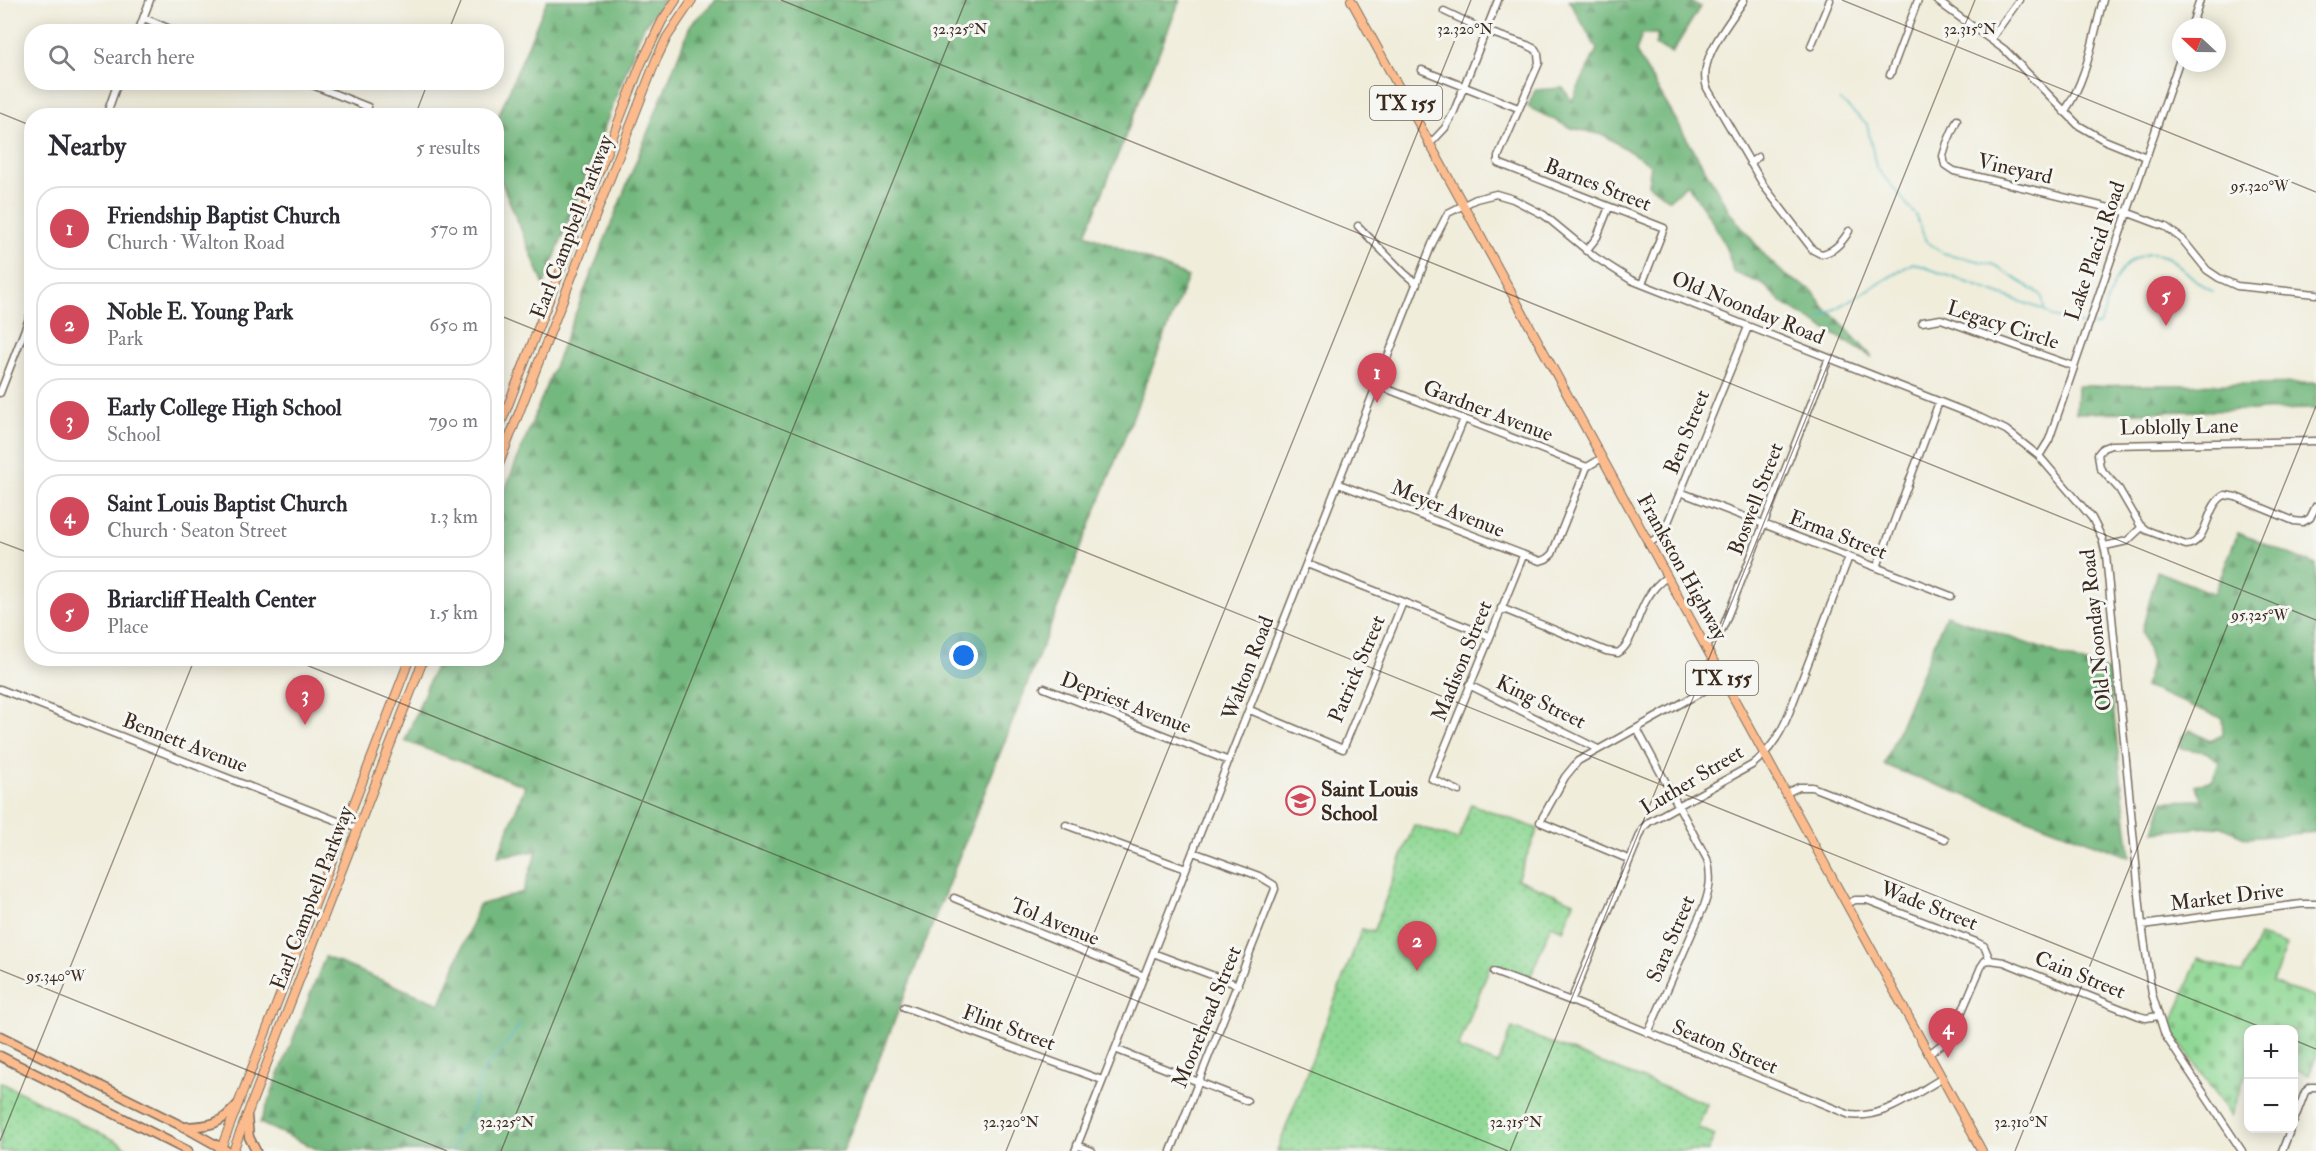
<!DOCTYPE html>
<html lang="en">
<head>
<meta charset="utf-8">
<style>
	body { margin:0; font-family:"IM FELL Double Pica",serif; background:#f2f2f3; color:#2b2b33 }
	.controls { position:absolute; right:18px; bottom:18px; display:grid; overflow:hidden; border-radius:12px; box-shadow:0 3px 15px #0003 }
	.controls button { width:54px; height:54px; display:grid; place-items:center; padding:0; border:0; border-bottom:2px solid #e1e1e2; background:#fff; color:#2b2b33; font:30px sans-serif }
	.compass { position:absolute; left:2172px; top:18px; width:54px; height:54px; border-radius:50%; background:#fff; box-shadow:0 3px 15px #0003; rotate:292deg }
	.you { position:absolute; left:964px; top:656px; width:21px; height:21px; margin:-15px; border:4px solid #fff; border-radius:50%; background:#1a73e8; box-shadow:0 0 0 9px #1a73e833 }
	.badge { display:grid; place-items:center; width:39px; height:39px; border-radius:50%; background:#d1495b; color:#fff; font-size:20px; font-weight:700 }
	.pin { position:absolute; translate:-50% -50px; filter:drop-shadow(0 2px 3px #0008) }
	.pin::after { content:''; position:absolute; top:32px; width:21px; height:18px; background:inherit; clip-path:polygon(0 0,100% 0,50% 100%) }
	.list { margin:0; padding:0; list-style:none }
	h2 { display:flex; justify-content:space-between; align-items:center; height:78px; margin:0; padding:0 24px; font-size:26px }
	h2 small { font-size:20px; font-weight:400; color:#7c7c81 }
	.list li { display:grid; grid-template-columns:39px 1fr auto; gap:18px; align-items:center; box-sizing:border-box; height:84px; margin:0 12px 12px; padding:0 12px; border:2px solid #e1e1e2; border-radius:24px }
	.list b { display:block; font-size:22px; white-space:nowrap }
	.list p { margin:0; font-size:20px; white-space:nowrap; color:#7c7c81 }
	.list em { font-size:20px; font-style:normal; color:#7c7c81 }
	.icon { flex:none; width:33px; height:33px; fill:none; stroke:currentColor; stroke-width:2; stroke-linecap:round; stroke-linejoin:round }
	.map { position:relative; flex:none; width:2316px; height:1151px; overflow:hidden }
	.search { position:absolute; background:#fff; box-shadow:0 3px 15px #0003; left:24px; top:24px; width:480px; height:66px; display:flex; align-items:center; gap:15px; box-sizing:border-box; padding:0 21px; border-radius:24px; color:#7c7c81; font-size:22px }
	.panel { position:absolute; background:#fff; box-shadow:0 3px 15px #0003; left:24px; top:108px; width:480px; height:558px; border-radius:24px }
	.map>svg:first-child { display:block }
</style>
</head>
<body>
<div class="map">
<svg width="2316" height="1151" viewBox="0 0 2316 1151">
	<defs>
		<pattern id="grass-dots" width="8" height="8" patternUnits="userSpaceOnUse" patternTransform="scale(1.5)"><rect width="8" height="8" fill="#8fd894"/><path d="M2 2h.1M6 6h.1" fill="none" stroke="#7cba7f" stroke-width="1.8" stroke-linecap="round"/></pattern>
		<pattern id="forest-firs" width="22" height="20" patternUnits="userSpaceOnUse" patternTransform="scale(1.5)"><rect width="22" height="20" fill="#73b87e"/><path d="M5 1l3.5 6h-7zM16 11l3.5 6h-7z" fill="#609667"/></pattern>
		<pattern id="cemetery-stones" width="16" height="16" patternUnits="userSpaceOnUse" patternTransform="scale(1.5)"><rect width="16" height="16" fill="#8fd894"/><path d="M2 7V4a2 2 0 0 1 4 0v3zM10 15v-3a2 2 0 0 1 4 0v3z" fill="#7cba7f"/></pattern>
	</defs>
	<rect width="100%" height="100%" fill="#f6f6f2"/>
	<filter id="ink" filterUnits="userSpaceOnUse"><feTurbulence type="fractalNoise" baseFrequency=".0167" numOctaves="2"/><feDisplacementMap in="SourceGraphic" scale="12" xChannelSelector="R" yChannelSelector="G"/><feConvolveMatrix kernelMatrix="1 2 1 2 8 2 1 2 1" color-interpolation-filters="sRGB"/></filter>
	<filter id="wash" filterUnits="userSpaceOnUse"><feTurbulence type="fractalNoise" baseFrequency=".008" numOctaves="4" result="noise"/><feDisplacementMap in="SourceGraphic" scale="24" xChannelSelector="R" yChannelSelector="G"/><feGaussianBlur stdDeviation="1.35" result="paint"/><feColorMatrix in="noise" values="0 0 0 0 0 0 0 0 0 0 0 0 0 0 0 0 0 1.4 0 .05"/><feComposite in="paint" operator="in"/></filter>
	<g filter="url(#wash)">
		<rect width="100%" height="100%" fill="#f0eddb"/>
		<path fill="url(#grass-dots)" stroke="#658159" stroke-width="1.5" d="M1471,804L1538,829L1517,879L1574,902L1563,930L1551,925L1530,978L1491,963L1458,1048L1498,1064L1512,1028L1707,1104L1698,1128L1715,1135L1708,1151H1277L1362,929L1373,932L1414,825L1458,840Z
			M0,1082L120,1143L130,1151H0Z"/>
		<path fill="url(#forest-firs)" stroke="#57714e" stroke-width="1.5" d="M547,0H664L642,29L544,285L497,171L496,122Z
			M716,0H1180L1086,234L1188,277L843,1151H321L260,1123L325,957L440,1004L479,905L523,892L537,851L498,856L525,786L405,741L438,659L496,658L497,510L691,24Z
			M1569,0H1689L1700,7L1672,53L1655,45L1658,34H1642L1636,52L1731,214L1767,258L1786,276L1812,290L1825,309L1836,317L1872,357L1782,303L1764,285L1733,272C1727,238 1706,212 1687,184L1669,200L1648,184L1651,165L1604,135L1571,128L1528,107L1535,90L1563,88L1572,101L1597,49Z
			M2316,383V409L2076,413L2077,386Z
			M2238,533L2316,565V832L2247,838L2220,826L2154,832L2163,801L2203,800L2195,785L2213,780L2219,762L2206,752L2180,748L2182,737L2190,730L2210,741L2223,735L2222,718L2145,687L2151,663L2142,631L2157,571L2214,594Z
			M1946,615L2109,672L2130,857L1884,765Z"/>
		<path fill="url(#cemetery-stones)" stroke="#658159" stroke-width="1.5" d="M2259,936L2287,945L2272,983L2316,998V1057L2309,1075L2294,1069V1030H2248V1067L2231,1116L2170,1028L2198,958L2242,974Z"/>
		<g fill="none" stroke-linecap="round" stroke-linejoin="round">
			<path stroke="#41b1b8" stroke-width="1.5" d="M1840,100L1867,124L1876,167L1915,214L1926,241L1943,253L1992,264L2040,294L2043,300L2044,310
				M1819,319L1913,263L2044,310L2053,317L2083,325
				M2092,326L2099,325L2101,322C2109,297 2115,263 2144,255C2152,253 2160,254 2167,257C2184,266 2194,283 2212,291
				M450,1151L455,1144V1138L472,1115L478,1084L484,1069L500,1053L520,1025"/>
		</g>
	</g>
	<g filter="url(#ink)">
		<g fill="none" stroke-linecap="round" stroke-linejoin="round">
			<defs>
				<path id="minor" d="M1744,0C1729,24 1697,59 1707,88L1764,186L1813,250L1821,254C1834,252 1842,243 1849,231
					M1936,0L2005,50L2078,125L2104,140L2146,157
					M1444,11L1486,31L1527,45L1535,49L1538,54L1539,63L1498,157V163L1664,228L1642,284
					M144,18L177,32
					M2191,27L2200,0
					M138,32L150,0
					M1991,39L2019,0
					M1811,46L1830,0
					M1422,70L1518,108
					M1890,75L1918,0
					M305,82L368,107
					M2064,112C2087,81 2093,37 2103,0
					M106,116L118,82
					M1957,120L1947,143L1943,156L1945,165L1954,171L2126,212L2166,227L2182,239L2207,270L2219,278L2237,286L2316,294
					M1429,145L1445,128L1453,114L1498,0
					M1750,163L1758,157
					M1358,226L1404,273L1417,284
					M1586,251L1597,237L1609,207
					M1922,322L1941,319L2073,366
					M1377,385L1587,467
					M0,393L32,311
					M2316,441L2111,445L2103,448L2098,454L2100,468L2119,489L2140,525L2146,530L2186,545C2210,543 2204,505 2225,495L2236,497L2294,521L2303,522L2310,518L2316,506
					M2039,456L2049,440L2181,56
					M1587,467L1602,458
					M1339,484L1540,561L1546,559L1552,554L1587,467
					M1680,492L1951,596
					M1423,516L1464,419
					M1648,544L1661,535L1666,527L1748,327
					M2105,546L2127,541L2142,527
					M1307,564L1489,636
					M1877,567L1939,402
					M1501,608L1606,651L1618,653C1639,639 1635,598 1667,577
					M1705,646L1719,635L1724,625L1829,358
					M1469,685L1598,749
					M1044,688L1229,761
					M0,689L358,829
					M1250,710L1343,749L1403,602
					M1637,729L1707,859C1712,876 1710,889 1704,906L1648,1033
					M1459,791L1432,779L1523,556
					M1786,793L1799,787H1812L1945,839
					M1066,825L1186,869
					M1628,859L1540,822L1565,777L1578,761L1723,680
					M954,898L1144,976
					M1847,904L1855,900H1867L1976,942L1984,946L1990,960
					M2142,925L2301,904H2316
					M1153,953L1238,985
					M1990,960L2004,962L2139,1016L2146,1018L2158,1016
					M1494,972L1571,1001L1850,1115C1884,1119 1914,1094 1943,1078
					M1571,1001L1643,828L1649,822L1752,765C1770,751 1781,734 1789,713L1849,557
					M904,1007L1102,1080
					M1115,1049L1247,1101
					M1929,1054L1946,1041L1952,1035L1981,967L1985,961L1990,960
					M2294,1121L2305,1092L2311,1087H2316
					M1077,1145L1092,1151
					M1075,1151L1432,244L1448,213L1476,199L1496,194L1513,199L1544,215L1595,257L1631,280L1981,418L2006,430L2039,456L2092,518L2102,538L2106,555L2142,925L2152,994L2165,1035L2242,1151
					M1171,1151L1275,889L1274,885L1259,876L1193,852
					M2282,1151L2291,1128"/>
				<path id="major" d="M1351,0L1982,1151
					M496,436L641,64L662,21L676,0
					M496,472L656,60L667,37L692,0
					M220,1151L410,658
					M233,1151L424,658"/>
				<path id="highway" d="M0,1036L184,1127L227,1151
					M0,1056L188,1151
					M247,1116L249,1137L256,1151
					M184,1127C211,1126 220,1125 238,1104"/>
			</defs>
			<use href="#minor" stroke="#7a6e60" stroke-width="9"/>
			<use href="#major" stroke="#7a6e60" stroke-width="10"/>
			<use href="#highway" stroke="#7a6e60" stroke-width="11"/>
			<use href="#minor" stroke="#fff" stroke-width="6"/>
			<use href="#major" stroke="#fbbb8d" stroke-width="8"/>
			<use href="#highway" stroke="#fbbb8d" stroke-width="8"/>
		</g>
	</g>
	<path fill="none" stroke="#3b2a1e" stroke-width="1.5" stroke-opacity="0.45" d="M781,0L2316,620M1842,0L2316,192M448,32L461,0M0,113L32,126M415,116L428,82M496,314L2268,1030M0,542L32,554M289,658L1508,1151M0,970L447,1151M2294,1040L2316,1049M0,1141L195,658M501,1151L966,0M1006,1151L1471,0M1510,1151L1975,0M2015,1151L2316,406"/>
	<defs>
		<symbol id="school-ring" viewBox="-11 -11 22 22"><circle r="9.5" fill="#f6f6f2" stroke="#d1495b" stroke-width="1.5"/><path d="M0-5L7-2L0 1L-7-2ZM-4 1L0 2.5L4 1V4Q0 6-4 4Z" fill="#d1495b"/></symbol>
	</defs>
	<g fill-rule="evenodd">
		<use href="#school-ring" x="1284" y="784" width="33" height="33"/>
	</g>
	<g text-anchor="middle" dominant-baseline="central" stroke-width="6" stroke-linejoin="round" paint-order="stroke">
		<g fill="#f6f6f2" stroke="#73675e" stroke-width="1.5">
			<rect x="1370" y="86" width="72" height="34" rx="4.5"/>
			<rect x="1686" y="661" width="72" height="34" rx="4.5"/>
		</g>
		<g font-size="20" font-weight="bold" fill="#3b2a1e">
			<text x="1406" y="103">TX 155</text>
			<text x="1722" y="678">TX 155</text>
		</g>
		<g font-size="21" fill="#3b2a1e" stroke="#f6f6f2">
			<text transform="translate(2015 169) rotate(13)">Vineyard</text>
			<text transform="translate(1598 185) rotate(21)">Barnes Street</text>
			<text transform="translate(572 227) rotate(-69)">Earl Campbell Parkway</text>
			<text transform="translate(2095 251) rotate(-71)">Lake Placid Road</text>
			<text transform="translate(1748 308) rotate(22)">Old Noonday Road</text>
			<text transform="translate(2003 325) rotate(18)">Legacy Circle</text>
			<text transform="translate(1488 411) rotate(21)">Gardner Avenue</text>
			<text transform="translate(2179 427) rotate(-1)">Loblolly Lane</text>
			<text transform="translate(1687 432) rotate(-68)">Ben Street</text>
			<text transform="translate(1756 499) rotate(-69)">Boswell Street</text>
			<text transform="translate(1448 509) rotate(22)">Meyer Avenue</text>
			<text transform="translate(1838 535) rotate(21)">Erma Street</text>
			<text transform="translate(1682 567) rotate(61)">Frankston Highway</text>
			<text transform="translate(2096 630) rotate(-96)">Old Noonday Road</text>
			<text transform="translate(1462 661) rotate(-68)">Madison Street</text>
			<text transform="translate(1248 668) rotate(-69)">Walton Road</text>
			<text transform="translate(1357 669) rotate(-67)">Patrick Street</text>
			<text transform="translate(1541 702) rotate(26)">King Street</text>
			<text transform="translate(1126 703) rotate(21)">Depriest Avenue</text>
			<text transform="translate(185 743) rotate(21)">Bennett Avenue</text>
			<text transform="translate(1692 780) rotate(-31)">Luther Street</text>
			<text transform="translate(2227 897) rotate(-7)">Market Drive</text>
			<text transform="translate(312 898) rotate(-69)">Earl Campbell Parkway</text>
			<text transform="translate(1929 906) rotate(21)">Wade Street</text>
			<text transform="translate(1055 922) rotate(22)">Tol Avenue</text>
			<text transform="translate(1671 939) rotate(-67)">Sara Street</text>
			<text transform="translate(2080 975) rotate(22)">Cain Street</text>
			<text transform="translate(1207 1017) rotate(-68)">Moorehead Street</text>
			<text transform="translate(1009 1028) rotate(20)">Flint Street</text>
			<text transform="translate(1725 1047) rotate(22)">Seaton Street</text>
		</g>
		<g font-size="21" font-weight="bold" fill="#3b2a1e" stroke="#f6f6f2" text-anchor="start">
			<text x="1321" y="789">Saint Louis<tspan x="1321" dy="24">School</tspan></text>
		</g>
	</g>
	<g font-size="15" text-anchor="middle" fill="#3b2a1e" stroke="#f6f6f2" stroke-width="6" stroke-linejoin="round" paint-order="stroke">
		<text x="960" y="34">32.325°N</text>
		<text x="1465" y="34">32.320°N</text>
		<text x="1970" y="34">32.315°N</text>
		<text x="2260" y="191">95.320°W</text>
		<text x="2260" y="620">95.325°W</text>
		<text x="56" y="981">95.340°W</text>
		<text x="507" y="1127">32.325°N</text>
		<text x="1011" y="1127">32.320°N</text>
		<text x="1516" y="1127">32.315°N</text>
		<text x="2021" y="1127">32.310°N</text>
	</g>
</svg>
<div class="controls">
<button>+</button>
<button>−</button>
</div>
<svg class="compass" viewBox="-18 -18 36 36"><path d="M0-13l5 13h-10z" fill="#e53935"/><path d="M0 13l5-13h-10z" fill="#7c7c81"/></svg>
<div class="you"></div>
<div class="pin badge" style="left:1377px;top:403px">1</div>
<div class="pin badge" style="left:1417px;top:971px">2</div>
<div class="pin badge" style="left:305px;top:725px">3</div>
<div class="pin badge" style="left:1948px;top:1058px">4</div>
<div class="pin badge" style="left:2166px;top:326px">5</div>
<div class="search"><svg class="icon" aria-label="search" viewBox="0 0 24 24"><circle cx="10" cy="10" r="6"/><path d="M15 15l6 6"/></svg>Search here</div>
<section class="panel">
<h2>Nearby<small>5 results</small></h2>
<ul class="list">
<li><span class="badge">1</span><div><b>Friendship Baptist Church</b><p>Church · Walton Road</p></div><em>570 m</em></li>
<li><span class="badge">2</span><div><b>Noble E. Young Park</b><p>Park</p></div><em>650 m</em></li>
<li><span class="badge">3</span><div><b>Early College High School</b><p>School</p></div><em>790 m</em></li>
<li><span class="badge">4</span><div><b>Saint Louis Baptist Church</b><p>Church · Seaton Street</p></div><em>1.3 km</em></li>
<li><span class="badge">5</span><div><b>Briarcliff Health Center</b><p>Place</p></div><em>1.5 km</em></li>
</ul>
</section>
</div>
</body>
</html>
